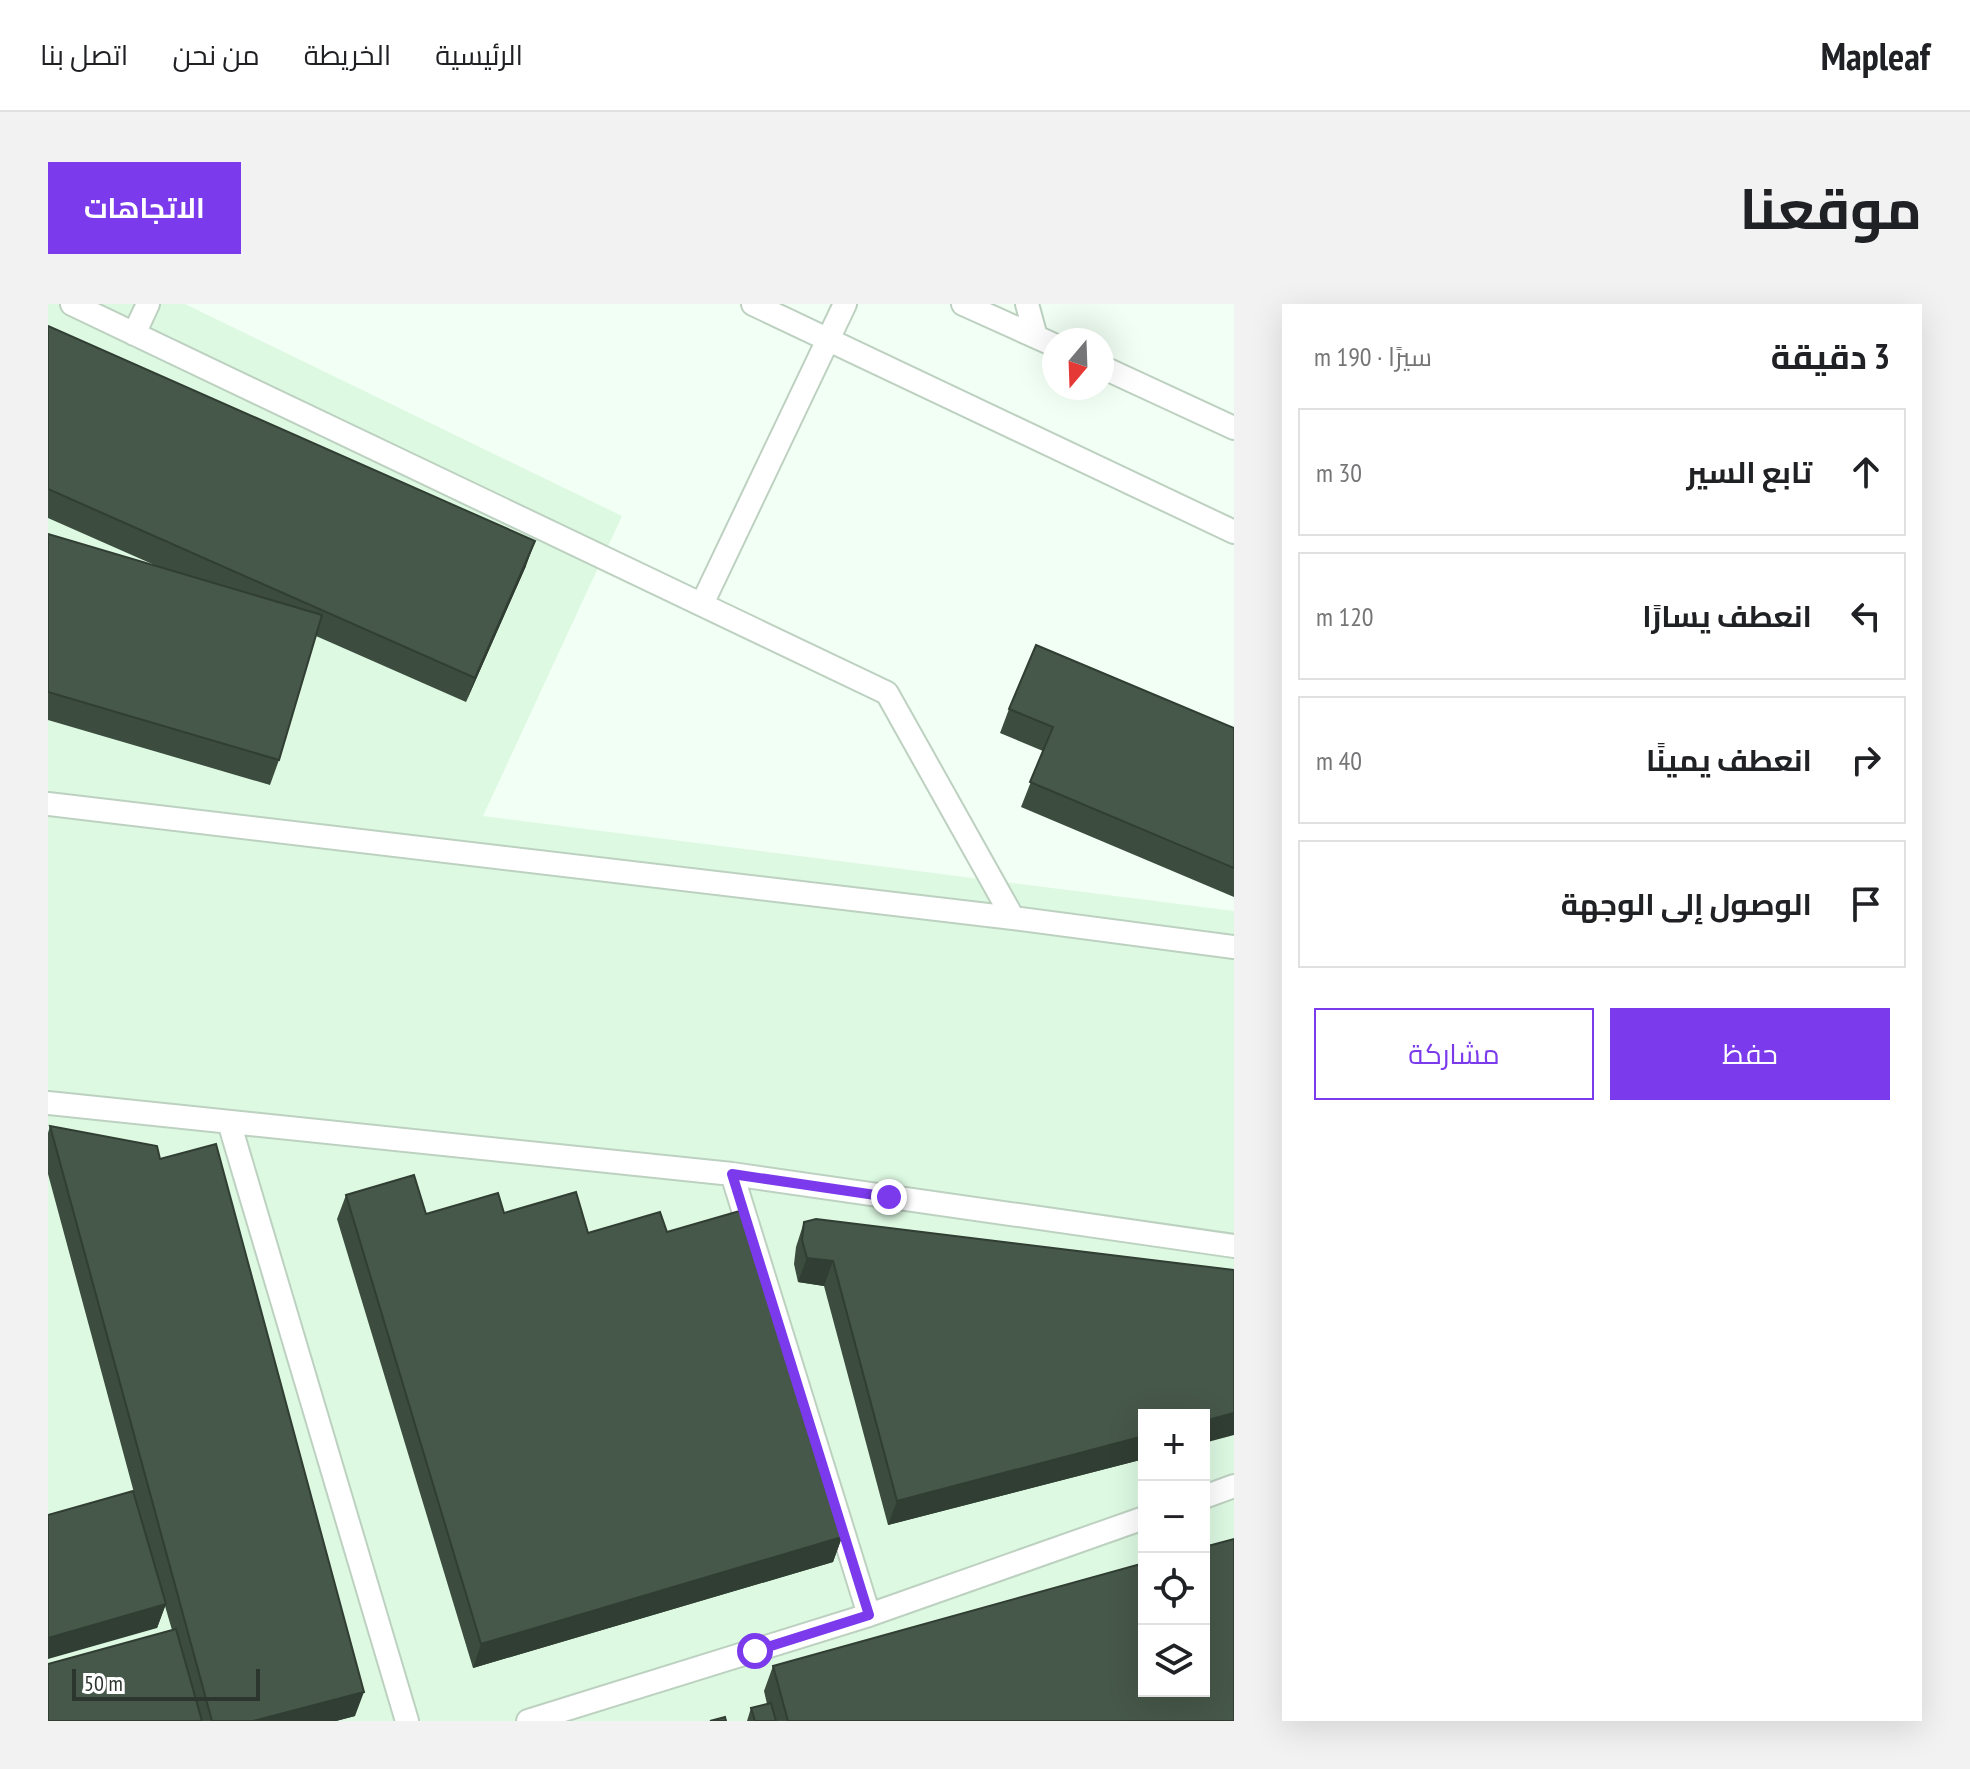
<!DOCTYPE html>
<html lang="ar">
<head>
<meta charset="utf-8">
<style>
	body { margin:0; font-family:"PT Sans Narrow",Cairo,sans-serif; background:#f2f2f2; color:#202124; direction:rtl }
	.controls { position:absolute; right:24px; bottom:24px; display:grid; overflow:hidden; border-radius:0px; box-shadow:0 8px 32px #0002 }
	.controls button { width:72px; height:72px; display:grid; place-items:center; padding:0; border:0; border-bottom:2px solid #e0e0e0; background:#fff; color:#202124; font:40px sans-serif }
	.compass { position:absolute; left:994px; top:24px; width:72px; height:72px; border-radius:50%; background:#fff; box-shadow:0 8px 32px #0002; rotate:199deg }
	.scale { position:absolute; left:24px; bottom:20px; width:188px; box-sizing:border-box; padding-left:8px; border:4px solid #2d352f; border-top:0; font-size:22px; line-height:28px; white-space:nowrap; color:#2d352f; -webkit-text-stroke:6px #fff; paint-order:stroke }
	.stop { position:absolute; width:24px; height:24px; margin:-18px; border:6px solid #7c3aed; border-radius:50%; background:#fff }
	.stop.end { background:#7c3aed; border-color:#fff; box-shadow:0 2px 8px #0008 }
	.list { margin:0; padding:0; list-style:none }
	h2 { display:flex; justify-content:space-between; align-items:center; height:104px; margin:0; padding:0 32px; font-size:34px }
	h2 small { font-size:26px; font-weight:400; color:#757577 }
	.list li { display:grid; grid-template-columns:52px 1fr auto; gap:24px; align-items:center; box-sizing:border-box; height:128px; margin:0 16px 16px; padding:0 16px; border:2px solid #e0e0e0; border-radius:0px }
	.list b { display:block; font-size:30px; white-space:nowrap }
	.list em { font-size:26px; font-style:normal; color:#757577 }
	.actions { display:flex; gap:16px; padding:24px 32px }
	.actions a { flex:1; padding:18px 0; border:2px solid #7c3aed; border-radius:0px; text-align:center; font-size:28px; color:#7c3aed }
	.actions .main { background:#7c3aed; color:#fff }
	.icon { flex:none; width:44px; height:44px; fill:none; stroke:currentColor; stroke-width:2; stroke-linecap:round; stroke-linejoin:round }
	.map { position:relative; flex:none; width:1186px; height:1417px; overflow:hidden; direction:ltr; border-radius:0px }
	header { display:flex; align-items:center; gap:48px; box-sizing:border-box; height:112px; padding:0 40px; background:#fff; border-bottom:2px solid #e0e0e0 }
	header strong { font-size:38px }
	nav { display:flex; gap:44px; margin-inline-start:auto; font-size:28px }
	.intro { display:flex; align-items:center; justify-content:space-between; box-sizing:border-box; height:192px; padding:0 48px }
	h1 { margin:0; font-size:56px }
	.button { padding:20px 36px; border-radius:0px; background:#7c3aed; color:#fff; font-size:28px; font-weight:700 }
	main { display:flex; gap:48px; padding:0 48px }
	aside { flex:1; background:#fff; border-radius:0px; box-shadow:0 8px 32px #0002 }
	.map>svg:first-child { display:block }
</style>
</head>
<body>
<header>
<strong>Mapleaf</strong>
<nav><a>الرئيسية</a><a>الخريطة</a><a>من نحن</a><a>اتصل بنا</a></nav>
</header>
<div class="intro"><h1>موقعنا</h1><a class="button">الاتجاهات</a></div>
<main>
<aside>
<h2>3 دقيقة<small>سيرًا · 190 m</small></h2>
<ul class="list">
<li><svg class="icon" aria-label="ahead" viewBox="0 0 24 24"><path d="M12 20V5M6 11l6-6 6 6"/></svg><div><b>تابع السير</b></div><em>30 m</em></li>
<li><svg class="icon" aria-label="left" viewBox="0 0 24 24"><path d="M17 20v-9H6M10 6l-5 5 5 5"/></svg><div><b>انعطف يسارًا</b></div><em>120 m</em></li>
<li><svg class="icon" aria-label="right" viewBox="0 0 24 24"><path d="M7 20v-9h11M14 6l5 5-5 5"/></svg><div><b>انعطف يمينًا</b></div><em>40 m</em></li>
<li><svg class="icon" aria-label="arrive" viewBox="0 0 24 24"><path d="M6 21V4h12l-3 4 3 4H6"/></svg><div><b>الوصول إلى الوجهة</b></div></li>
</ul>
<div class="actions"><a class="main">حفظ</a><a>مشاركة</a></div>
</aside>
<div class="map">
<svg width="1186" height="1417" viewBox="0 0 1186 1417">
	<rect width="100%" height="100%" fill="#f2fff4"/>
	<path fill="#ddf9e2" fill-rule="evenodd" d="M0,0H137L574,212L435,512L1186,607V1417H0ZM1096,1111H1156V1387H1096Z"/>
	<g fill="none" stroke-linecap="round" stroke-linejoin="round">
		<defs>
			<path id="street" d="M24,0L839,389L965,614
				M705,0L1186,228
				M915,0L1006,41
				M979,0L988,33
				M86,30L100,0
				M1054,63L1186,124
				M654,300L797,0
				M0,500L965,614L1186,643
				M0,799L684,870L1186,942
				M181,818L359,1417
				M684,870L821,1311
				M1156,1193L1186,1182
				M480,1417L821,1311L1096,1214"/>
		</defs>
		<use href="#street" stroke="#bdd1c1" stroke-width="26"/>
		<use href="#street" stroke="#fff" stroke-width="22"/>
	</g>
	<path fill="#3c4c3f" d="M0,22L478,262L418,398L268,332L231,456L222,481L0,416V230L111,263L0,214Z
		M961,405L1186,424V593L973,503L995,447L952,429Z
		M2,822L112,855L307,1412L288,1417H0L124,1326L117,1302L109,1324L95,1222L0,870V829Z
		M298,891L378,910L456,909L540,929L619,928L794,1233L785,1258L425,1364L289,915Z
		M756,918L1096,1111V1155L840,1221L776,982L750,978L746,960L748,943Z
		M725,1362L1186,1417H699L703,1404L719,1400L716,1387Z"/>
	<path fill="#313e33" d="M487,237L478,262L418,398L427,374Z
		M759,954L785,957L776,982L750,978Z
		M1186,1109V1131L1156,1139V1117Z
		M1096,1132V1155L840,1221L849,1197Z
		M794,1233L785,1258L425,1364L433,1340Z
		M118,1300L109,1324L0,1355V1334Z
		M316,1388L307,1412L288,1417H205Z"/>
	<path fill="#465849" stroke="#313e33" stroke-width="2" d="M0,22L487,237L427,374L0,185Z
		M0,230L274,311L231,456L0,388Z
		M988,341L1186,424V564L982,478L1005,423L961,405Z
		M2,822L109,842L112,855L168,840L316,1388L205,1417H164Z
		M366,871L378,910L450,889L456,909L528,888L540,929L612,908L619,928L695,906L794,1233L433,1340L298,891Z
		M768,915L1186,966V1109L1156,1117V1111H1096V1132L849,1197L785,957L759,954L754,936L756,918Z
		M85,1187L118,1300L0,1334V1211Z
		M1186,1235V1417H740L725,1362L1096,1259V1387H1156V1243Z
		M128,1325L154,1417H0V1360Z
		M723,1399L728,1417H707L703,1404Z
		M677,1413L678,1417H662Z"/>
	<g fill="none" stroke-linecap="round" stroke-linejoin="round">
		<path stroke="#7c3aed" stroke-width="10" d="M707,1347L821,1311L684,870L841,893"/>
	</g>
</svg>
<div class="controls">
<button>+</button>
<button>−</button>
<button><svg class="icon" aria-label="locate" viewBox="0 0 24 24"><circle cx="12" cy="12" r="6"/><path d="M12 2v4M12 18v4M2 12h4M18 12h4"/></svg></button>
<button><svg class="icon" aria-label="layers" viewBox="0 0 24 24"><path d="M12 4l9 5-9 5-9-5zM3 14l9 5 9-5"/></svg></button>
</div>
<svg class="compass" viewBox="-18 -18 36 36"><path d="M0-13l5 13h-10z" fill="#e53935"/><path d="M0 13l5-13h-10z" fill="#757577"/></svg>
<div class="scale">50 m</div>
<div class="stop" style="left:707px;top:1347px"></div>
<div class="stop end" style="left:841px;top:893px"></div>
</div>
</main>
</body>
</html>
